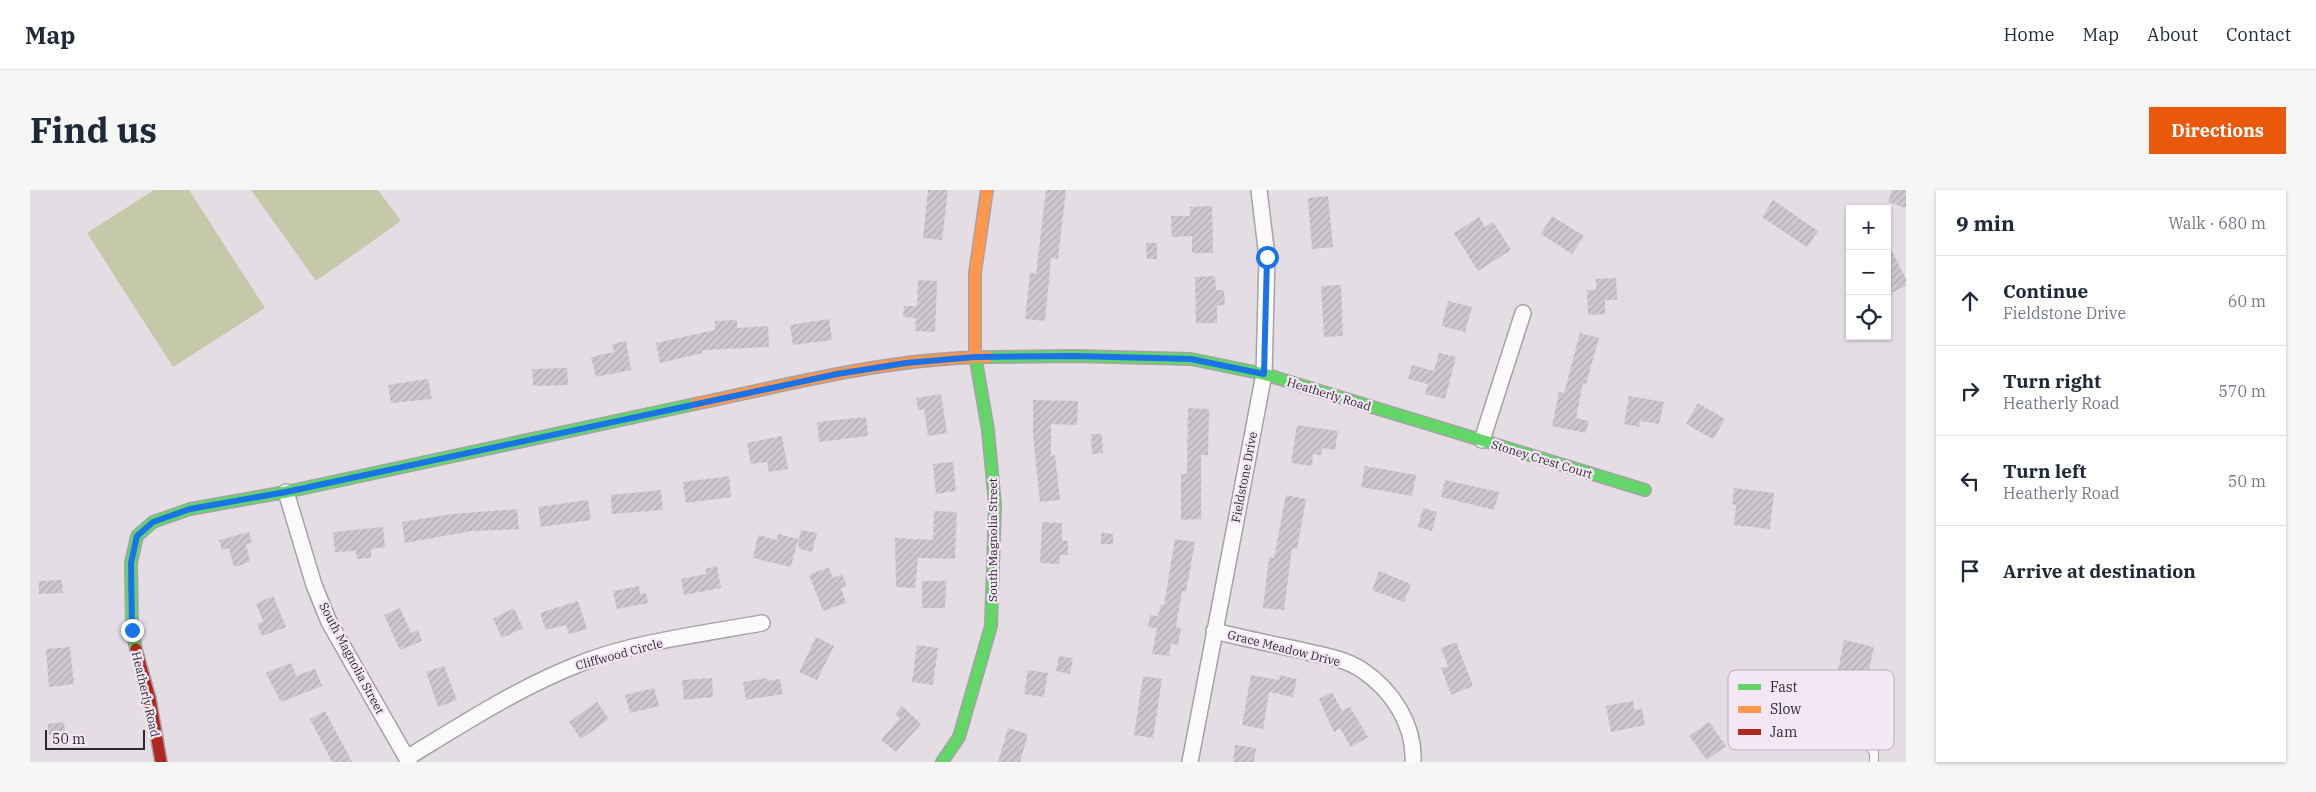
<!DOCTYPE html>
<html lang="en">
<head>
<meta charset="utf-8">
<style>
	body { margin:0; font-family:"IBM Plex Serif",serif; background:#f6f6f7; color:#1f2937 }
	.controls { position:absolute; right:15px; top:15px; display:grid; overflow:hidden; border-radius:0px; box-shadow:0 1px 4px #0004 }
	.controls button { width:45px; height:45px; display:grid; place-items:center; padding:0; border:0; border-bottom:1px solid #e0e1e3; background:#fff; color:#1f2937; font:25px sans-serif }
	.scale { position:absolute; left:15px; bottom:12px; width:100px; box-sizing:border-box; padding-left:5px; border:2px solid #2e292e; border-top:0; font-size:14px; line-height:18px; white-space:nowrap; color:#2e292e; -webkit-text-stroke:4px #f3e7f5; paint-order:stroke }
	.stop { position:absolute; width:15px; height:15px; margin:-11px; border:4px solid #1a73e8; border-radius:50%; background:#fff }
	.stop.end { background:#1a73e8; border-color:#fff; box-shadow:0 1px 5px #0008 }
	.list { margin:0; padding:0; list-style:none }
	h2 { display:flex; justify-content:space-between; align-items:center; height:65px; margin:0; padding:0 20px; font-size:21px }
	h2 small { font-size:16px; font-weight:400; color:#747a83 }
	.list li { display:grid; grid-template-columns:32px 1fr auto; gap:15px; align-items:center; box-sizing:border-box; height:90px; padding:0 20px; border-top:1px solid #e0e1e3 }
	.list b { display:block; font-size:19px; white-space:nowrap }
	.list p { margin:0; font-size:16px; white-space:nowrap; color:#747a83 }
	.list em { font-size:16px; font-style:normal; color:#747a83 }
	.icon { flex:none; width:28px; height:28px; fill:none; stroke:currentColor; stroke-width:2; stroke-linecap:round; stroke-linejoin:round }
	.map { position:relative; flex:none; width:1876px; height:572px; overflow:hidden; border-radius:0px }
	header { display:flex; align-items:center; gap:30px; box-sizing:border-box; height:70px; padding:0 25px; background:#fff; border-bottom:1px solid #e0e1e3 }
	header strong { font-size:24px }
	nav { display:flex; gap:28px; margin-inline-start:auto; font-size:18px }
	.intro { display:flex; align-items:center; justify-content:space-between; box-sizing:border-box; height:120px; padding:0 30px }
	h1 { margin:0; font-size:35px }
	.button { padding:12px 22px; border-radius:0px; background:#ea580c; color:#fff; font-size:18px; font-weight:700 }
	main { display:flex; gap:30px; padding:0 30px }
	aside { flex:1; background:#fff; border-radius:0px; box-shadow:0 1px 4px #0004 }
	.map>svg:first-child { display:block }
</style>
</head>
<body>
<header>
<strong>Map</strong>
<nav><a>Home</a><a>Map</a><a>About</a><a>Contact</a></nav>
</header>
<div class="intro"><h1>Find us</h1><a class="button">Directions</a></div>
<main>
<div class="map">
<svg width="1876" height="572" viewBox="0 0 1876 572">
	<defs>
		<pattern id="building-hatch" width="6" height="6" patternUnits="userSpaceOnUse" patternTransform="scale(1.25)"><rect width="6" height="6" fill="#ccc8ce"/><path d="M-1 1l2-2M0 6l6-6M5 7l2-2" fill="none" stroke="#b0acb1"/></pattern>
	</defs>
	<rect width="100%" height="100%" fill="#e4dee4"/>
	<path fill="#c5c9a9" d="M124,0H159L235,118L143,177L57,43Z
		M221,0H348L371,31L286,91Z"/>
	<path fill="url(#building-hatch)" d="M898,0H918L912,50L893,48Z
		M1016,0H1036L1028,69L1021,68L1015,131L995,129L1000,83L1006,84Z
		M1862,0H1876V18L1858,12Z
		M1298,6L1303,57L1282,59L1278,8Z
		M1743,10L1788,41L1777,57L1732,27Z
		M1182,16L1183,63H1162V46L1142,47L1141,26H1160V17Z
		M1522,26L1554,46L1542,64L1511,44Z
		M1449,27L1455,37L1463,32L1481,60L1448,81L1424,43Z
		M1857,51L1876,89V96L1857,105Z
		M1116,53H1127V69H1117Z
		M1185,86L1186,100H1194L1195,115L1187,116V133H1166L1165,87Z
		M1586,88L1587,110H1575V124L1558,125L1557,100H1566V89Z
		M888,90L907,91L905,142L885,141L886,128L873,127L874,116H887Z
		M1311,95L1313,146L1294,147L1291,96Z
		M1418,111L1442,117L1435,142L1412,136Z
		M799,129L802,150L763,155L760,135Z
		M707,130V138L738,136L739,157L672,160L673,163L630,173L626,153L685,140V131Z
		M1550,143L1569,148L1556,194L1553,193L1546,228L1559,231L1556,243L1522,236L1529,202L1534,203Z
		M596,151L601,180L566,187L561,167L584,162L582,154Z
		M1409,163L1426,167L1415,209L1395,204L1398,194L1378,189L1382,175L1404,181Z
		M537,178L538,195L503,196L502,179Z
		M398,189L402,209L361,213L358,195Z
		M911,204L917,243L898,246L894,219L888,220L886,208Z
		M1599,206L1634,212L1629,234L1610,231L1609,237L1594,234Z
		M1003,210L1048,211L1047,235L1021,234V266L1025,265L1030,310L1010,312L1003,246Z
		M1668,213L1695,229L1683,249L1656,234Z
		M1158,218L1179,219L1178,265H1171V329L1151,330V284H1157Z
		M836,227L838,246L789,252L787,232Z
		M1267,235L1308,241L1305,260L1292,258L1291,265L1283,264L1282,276L1261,273Z
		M1061,244H1072L1073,263L1062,264Z
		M752,246L758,279L739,282L737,272L721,274L717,253Z
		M923,272L926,301L906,304L903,274Z
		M1335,276L1386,285L1382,306L1331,297Z
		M699,286L701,307L656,313L653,292Z
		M1415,290L1469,302L1464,320L1411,307Z
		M1704,298L1744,303L1740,339L1704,335L1706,315L1702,314Z
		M631,300L633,320L582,324L581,305Z
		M1256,305L1276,309L1267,359L1262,358L1254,420L1233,418L1239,367L1244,368Z
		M558,310L561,330L511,337L508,317Z
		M1393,318L1407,322L1402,341L1388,337Z
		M487,319L489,339L441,341L375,353L372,332L422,324Z
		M904,321L927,322L925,369L888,368L885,398L866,397L865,348L903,350Z
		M1012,332L1032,333V350L1038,351V365H1030L1029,374L1010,373Z
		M353,337L355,357L341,359V368L327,369L326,361L305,362L303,342Z
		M771,340L787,343L782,362L770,359L768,354Z
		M219,342L222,353L216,354L220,372L204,377L199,358L192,360L189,350Z
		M1071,343L1083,344V354H1071Z
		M748,344L768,349L761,377L723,368L728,345L747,350Z
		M1145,349L1165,352L1156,402L1152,401L1146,437L1151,438L1148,455L1141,454L1139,466L1122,464L1127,438L1118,437L1120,425L1128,426L1131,415H1134Z
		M687,376L691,398L654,405L651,389L676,384L675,379Z
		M799,377L803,388L812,384L817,396L811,398L816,413L793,421L779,385Z
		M1349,381L1381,394L1374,412L1342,400Z
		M32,390L33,403L9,404V391Z
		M892,391H916L915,418H892Z
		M609,396L610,404L616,403L618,413L587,419L583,401Z
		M243,406L256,437L232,446L227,434L233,431L226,414Z
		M548,411L557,439L539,444L536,435L516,440L510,423Z
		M370,418L381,443L388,440L392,451L370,460L354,425Z
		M484,418L493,438L472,448L463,429Z
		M786,447L804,456L787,490L769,482Z
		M1814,450L1844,457L1837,488L1808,481Z
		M1426,452L1443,496L1421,505L1411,478L1418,476L1411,458Z
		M887,455L908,458L903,495L882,492Z
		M40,457L44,494L19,497L16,459Z
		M1029,466L1043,468L1040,484L1026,481Z
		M261,473L266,486L285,479L292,496L251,512L236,483Z
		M414,476L427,510L408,517L396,482Z
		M998,480L1018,483L1014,507L994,504Z
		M1221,485L1249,490L1250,485L1267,489L1263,507L1239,502L1233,539L1212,535Z
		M1113,486L1132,489L1123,548L1104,545Z
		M682,488L683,507L654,510L652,490Z
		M737,488V491L750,489L753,504L716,510L713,492Z
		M624,498L629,516L600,523L595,505Z
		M1302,502L1312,521L1320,517L1338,547L1321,557L1310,538L1304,542L1289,509Z
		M1603,511L1604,520L1612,519L1615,535L1581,542L1576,516Z
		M567,512L579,529L551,549L539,532Z
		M872,516L891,534L866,562L851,550L870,528L865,524Z
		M295,521L322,572H302L280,529Z
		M34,532L35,543L19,545L18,534Z
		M1679,532L1696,556L1677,570L1659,546Z
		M978,538L998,544L990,572H968Z
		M1205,555L1226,558L1224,572H1203Z"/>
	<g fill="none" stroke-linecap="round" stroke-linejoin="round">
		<defs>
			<path id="lane" d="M1812,513L1844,563V572"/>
			<path id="street" d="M1452,250L1493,123
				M256,302L284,395L299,432L379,572
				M1184,441C1213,448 1242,454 1270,460C1290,465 1314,468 1332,480C1362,500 1385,535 1383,572
				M377,568C434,533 491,496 554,472C605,452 677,443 732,433
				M1160,572L1234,184L1237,67L1229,0"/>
			<path id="fast" d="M958,167L1045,166L1161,169L1234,184L1615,300
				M106,459L102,440L101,373L107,346L123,332L160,319L256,302L665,214
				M912,572L929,547L961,436L965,315L958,240L945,165"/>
			<path id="slow" d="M945,165V83L957,0
				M665,214C761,194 859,168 958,167"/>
			<path id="jam" d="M106,459L120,509L131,572"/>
		</defs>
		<use href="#lane" stroke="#a5a1a6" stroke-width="10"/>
		<use href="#street" stroke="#a5a1a6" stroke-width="18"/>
		<use href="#fast" stroke="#a5a1a6" stroke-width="14"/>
		<use href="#slow" stroke="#a5a1a6" stroke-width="14"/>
		<use href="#jam" stroke="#a5a1a6" stroke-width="14"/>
		<use href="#lane" stroke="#fbfafb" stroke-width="8"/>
		<use href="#street" stroke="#fbfafb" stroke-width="15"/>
		<use href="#fast" stroke="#63d668" stroke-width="11"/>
		<use href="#slow" stroke="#ff974d" stroke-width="11"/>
		<use href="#jam" stroke="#b3261e" stroke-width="11"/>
	</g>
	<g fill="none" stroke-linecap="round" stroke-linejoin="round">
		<path stroke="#1a73e8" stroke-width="6" d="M102,440L101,373L107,346L123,332L160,319L256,302L807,184L876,173L945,167L1046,166L1161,169L1234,184L1237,67"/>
	</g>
	<g text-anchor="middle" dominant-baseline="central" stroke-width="4.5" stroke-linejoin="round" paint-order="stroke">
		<g font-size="12" fill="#2e292e" stroke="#f3e7f5">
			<text transform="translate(1299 204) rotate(17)">Heatherly Road</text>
			<text transform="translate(1512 269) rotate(17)">Stoney Crest Court</text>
			<text transform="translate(1214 287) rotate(-79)">Fieldstone Drive</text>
			<text transform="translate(962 350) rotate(-90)">South Magnolia Street</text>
			<text transform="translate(1254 458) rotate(14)">Grace Meadow Drive</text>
			<text transform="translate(589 464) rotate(-15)">Cliffwood Circle</text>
			<text transform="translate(322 468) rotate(62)">South Magnolia Street</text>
			<text transform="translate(116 504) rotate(77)">Heatherly Road</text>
		</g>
	</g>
	<rect x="1698" y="480" width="166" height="80" rx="8" fill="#f3e7f5" stroke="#b8aeb9" stroke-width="1"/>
	<rect x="1708" y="494" width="23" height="6" fill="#63d668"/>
	<rect x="1708" y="516" width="23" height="7" fill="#ff974d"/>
	<rect x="1708" y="539" width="23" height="6" fill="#b3261e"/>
	<g font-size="14" fill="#2e292e">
		<text x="1740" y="502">Fast</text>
		<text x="1740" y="524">Slow</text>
		<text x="1740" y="547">Jam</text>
	</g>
</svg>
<div class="controls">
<button>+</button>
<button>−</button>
<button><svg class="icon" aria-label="locate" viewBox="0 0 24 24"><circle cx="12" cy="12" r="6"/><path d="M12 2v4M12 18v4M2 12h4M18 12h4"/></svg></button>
</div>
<div class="scale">50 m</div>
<div class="stop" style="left:1237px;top:67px"></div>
<div class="stop end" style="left:102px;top:440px"></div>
</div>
<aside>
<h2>9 min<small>Walk · 680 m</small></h2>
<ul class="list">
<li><svg class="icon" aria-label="ahead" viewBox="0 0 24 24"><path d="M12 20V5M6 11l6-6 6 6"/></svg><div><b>Continue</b><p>Fieldstone Drive</p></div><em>60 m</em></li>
<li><svg class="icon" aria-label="right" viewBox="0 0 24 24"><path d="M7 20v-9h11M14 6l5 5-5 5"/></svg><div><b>Turn right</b><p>Heatherly Road</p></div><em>570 m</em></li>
<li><svg class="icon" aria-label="left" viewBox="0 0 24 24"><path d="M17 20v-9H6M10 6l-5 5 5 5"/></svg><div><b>Turn left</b><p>Heatherly Road</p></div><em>50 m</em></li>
<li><svg class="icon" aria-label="arrive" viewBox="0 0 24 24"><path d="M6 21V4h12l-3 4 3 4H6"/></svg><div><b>Arrive at destination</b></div></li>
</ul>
</aside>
</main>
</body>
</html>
